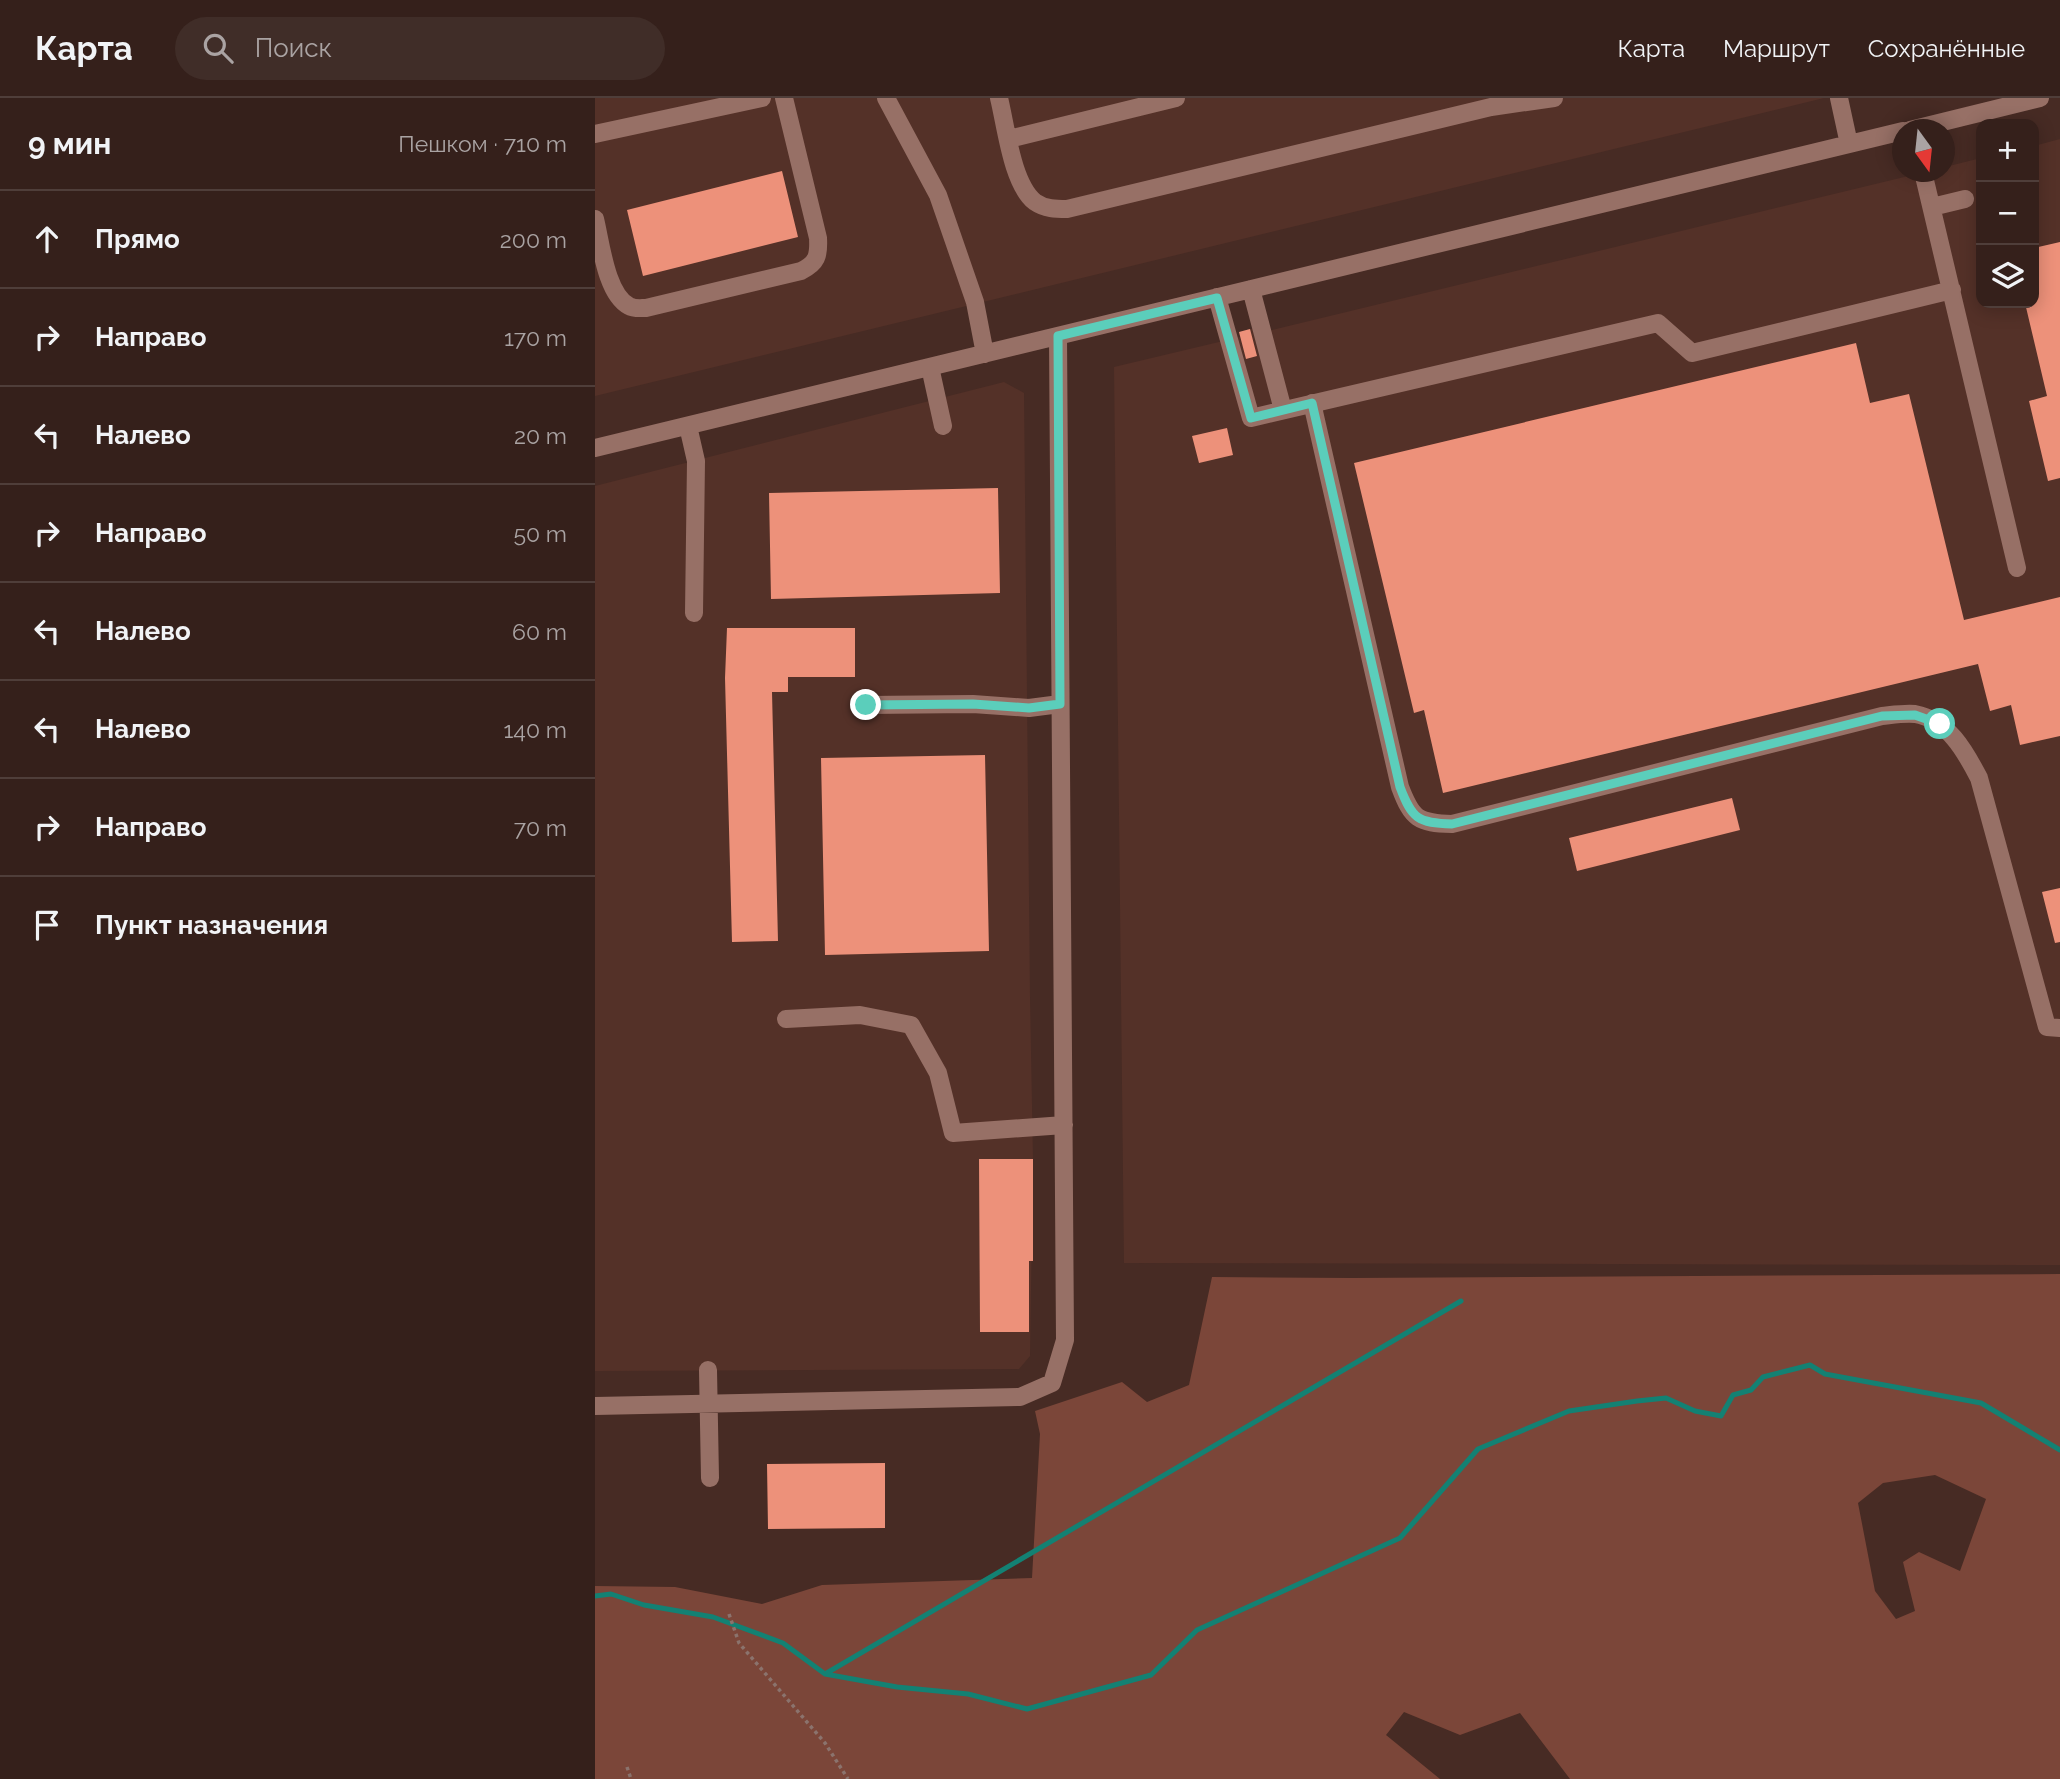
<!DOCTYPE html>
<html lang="ru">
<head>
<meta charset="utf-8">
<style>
	body { margin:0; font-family:Raleway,sans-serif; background:#402d28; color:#f1f3f6 }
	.controls { position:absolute; right:21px; top:21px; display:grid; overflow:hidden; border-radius:14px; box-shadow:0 4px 18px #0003 }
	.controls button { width:63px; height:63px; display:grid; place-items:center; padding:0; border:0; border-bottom:2px solid #4f3e3a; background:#35201b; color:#f1f3f6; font:35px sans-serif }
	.compass { position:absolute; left:1297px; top:21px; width:63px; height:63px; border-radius:50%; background:#35201b; box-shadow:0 4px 18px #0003; rotate:165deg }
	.stop { position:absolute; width:21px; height:21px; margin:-16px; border:5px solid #5bcebb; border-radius:50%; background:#fff }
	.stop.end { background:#5bcebb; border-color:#fff; box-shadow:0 2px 7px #0008 }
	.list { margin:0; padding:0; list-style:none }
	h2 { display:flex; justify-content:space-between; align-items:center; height:91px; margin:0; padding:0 28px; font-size:30px }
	h2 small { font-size:23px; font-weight:400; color:#aaa3a3 }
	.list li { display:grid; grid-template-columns:46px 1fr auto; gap:21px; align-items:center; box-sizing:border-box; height:98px; padding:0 28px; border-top:2px solid #4f3e3a }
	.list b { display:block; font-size:26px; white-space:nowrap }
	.list em { font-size:23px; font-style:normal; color:#aaa3a3 }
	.icon { flex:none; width:38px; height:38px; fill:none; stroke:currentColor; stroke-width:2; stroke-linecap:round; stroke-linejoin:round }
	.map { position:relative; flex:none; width:1465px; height:1681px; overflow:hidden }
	header { display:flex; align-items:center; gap:42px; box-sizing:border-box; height:98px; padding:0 35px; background:#35201b; border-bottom:2px solid #4f3e3a }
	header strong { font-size:33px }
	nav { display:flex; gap:38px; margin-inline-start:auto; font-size:24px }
	.search { width:490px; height:63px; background:#402d28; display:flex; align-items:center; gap:18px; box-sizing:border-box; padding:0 24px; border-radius:38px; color:#aaa3a3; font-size:26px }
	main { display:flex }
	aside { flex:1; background:#35201b }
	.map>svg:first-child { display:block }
</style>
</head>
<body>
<header>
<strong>Карта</strong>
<div class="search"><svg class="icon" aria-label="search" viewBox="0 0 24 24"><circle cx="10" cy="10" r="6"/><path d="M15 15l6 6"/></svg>Поиск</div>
<nav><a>Карта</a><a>Маршрут</a><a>Сохранённые</a></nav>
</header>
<main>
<aside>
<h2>9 мин<small>Пешком · 710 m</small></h2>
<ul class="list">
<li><svg class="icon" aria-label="ahead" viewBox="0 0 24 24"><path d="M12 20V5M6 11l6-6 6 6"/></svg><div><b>Прямо</b></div><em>200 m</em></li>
<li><svg class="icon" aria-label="right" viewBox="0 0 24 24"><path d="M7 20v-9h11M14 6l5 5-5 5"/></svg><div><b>Направо</b></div><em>170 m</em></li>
<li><svg class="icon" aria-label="left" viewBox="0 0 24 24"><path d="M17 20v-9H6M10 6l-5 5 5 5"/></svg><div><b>Налево</b></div><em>20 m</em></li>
<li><svg class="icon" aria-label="right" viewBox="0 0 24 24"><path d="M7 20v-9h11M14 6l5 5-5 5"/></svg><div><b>Направо</b></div><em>50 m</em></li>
<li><svg class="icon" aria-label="left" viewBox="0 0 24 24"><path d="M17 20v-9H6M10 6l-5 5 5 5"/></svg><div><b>Налево</b></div><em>60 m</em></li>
<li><svg class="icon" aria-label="left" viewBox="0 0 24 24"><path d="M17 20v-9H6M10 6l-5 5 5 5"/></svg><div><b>Налево</b></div><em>140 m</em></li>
<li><svg class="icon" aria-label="right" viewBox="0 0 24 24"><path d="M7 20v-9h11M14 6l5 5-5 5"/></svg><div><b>Направо</b></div><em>70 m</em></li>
<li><svg class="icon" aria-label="arrive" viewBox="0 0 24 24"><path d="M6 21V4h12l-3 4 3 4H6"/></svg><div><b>Пункт назначения</b></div></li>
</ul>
</aside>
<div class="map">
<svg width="1465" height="1681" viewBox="0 0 1465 1681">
	<rect width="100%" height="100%" fill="#472b24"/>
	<path fill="#543128" d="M0,0H1229L0,298Z
		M1465,41V1167L529,1165L519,269L645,239L644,234L659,230L661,236L1330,74H1350V69L1386,60V205H1439V48Z
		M409,284L429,295L435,899L438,1061L435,1258L424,1271L0,1273V388Z"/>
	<path fill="#7b4639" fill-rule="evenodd" d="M1465,1176V1681H975L925,1615L865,1637L809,1614L791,1637L845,1681H0V1488L80,1489L167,1506L227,1487L437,1480L445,1336L440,1313L527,1284L552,1304L594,1287L617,1179L757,1180ZM1340,1377L1391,1401L1365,1473L1324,1454L1308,1464L1320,1513L1301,1521L1280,1493L1263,1405L1288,1385Z"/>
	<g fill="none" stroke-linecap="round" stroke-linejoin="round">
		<path stroke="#138173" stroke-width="5" d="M0,1498L16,1496L49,1507L118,1519L188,1545L230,1576L302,1589L373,1596L432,1611L556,1577L602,1532L805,1440L883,1351L974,1313L1042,1303L1071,1300L1100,1313L1126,1318L1138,1297L1156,1292L1168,1279L1215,1267L1230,1276L1386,1305L1465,1352
			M230,1576L866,1203"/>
	</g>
	<path fill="#ed917a" d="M187,73L203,139L48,178L32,112Z
		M1465,144V380L1453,383L1434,303L1452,298L1430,205H1439V150Z
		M655,231L662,258L651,261L644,234Z
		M1261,245L1275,305L1314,296L1369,522L1465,499V638L1425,647L1416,607L1395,613L1383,566L848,695L829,612L819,615L759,365Z
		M632,330L638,357L604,365L597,338Z
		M403,390L405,495L176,501L174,395Z
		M132,530H260V579H193V594H177L183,843L137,844L130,580Z
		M390,657L394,853L230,857L226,660Z
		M1137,700L1145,732L982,773L974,740Z
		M1465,790V844L1460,845L1447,794Z
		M384,1061H438V1163H434V1234H385Z
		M290,1365V1430L173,1431L172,1366Z"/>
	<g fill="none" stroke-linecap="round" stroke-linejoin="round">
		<path stroke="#8b736d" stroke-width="3.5" stroke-dasharray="3.5 3.5" stroke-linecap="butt" d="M134,1516L144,1545L230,1645L253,1681
			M32,1669L36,1681"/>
		<path stroke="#977066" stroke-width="18" d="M291,0L343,97L380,204L390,256
			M404,0C411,28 417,86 440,104C450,111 461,111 472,111L896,9L959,0
			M1244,0L1254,46
			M1315,32L1445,0
			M0,36L167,0
			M414,41L581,0
			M1328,74L1422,470
			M1337,109L1370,101
			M0,121C6,145 11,196 34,208C39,211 45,210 51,210L206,173C222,165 224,158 223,140L189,0
			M656,191L688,312
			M622,199L656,320L1063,225L1097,255L1357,192
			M335,269L348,328
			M717,305L805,689C817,721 823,725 857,726L1287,618C1297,617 1309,615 1320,616C1353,622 1370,653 1384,680L1452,929L1465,930
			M93,328L101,363L99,515
			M0,350L1308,33
			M271,607L378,606L434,610L465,606
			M191,921L265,917L316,927L343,975L358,1035L469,1027
			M113,1272L115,1380
			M0,1308L425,1299L457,1285L470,1242L463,238"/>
	</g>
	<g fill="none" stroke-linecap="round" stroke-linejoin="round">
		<path stroke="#5bcebb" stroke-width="9" d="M271,607L378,606L434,610L465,606L463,238L622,200L656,320L717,305L805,689C817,721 823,725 857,726L1287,618L1320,617L1345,626"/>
	</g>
</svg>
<div class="controls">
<button>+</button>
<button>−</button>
<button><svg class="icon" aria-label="layers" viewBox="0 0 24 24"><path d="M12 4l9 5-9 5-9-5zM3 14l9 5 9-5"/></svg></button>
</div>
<svg class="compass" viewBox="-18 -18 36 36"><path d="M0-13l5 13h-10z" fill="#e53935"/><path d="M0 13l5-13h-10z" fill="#aaa3a3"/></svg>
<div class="stop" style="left:1345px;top:626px"></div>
<div class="stop end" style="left:271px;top:607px"></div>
</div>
</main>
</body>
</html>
